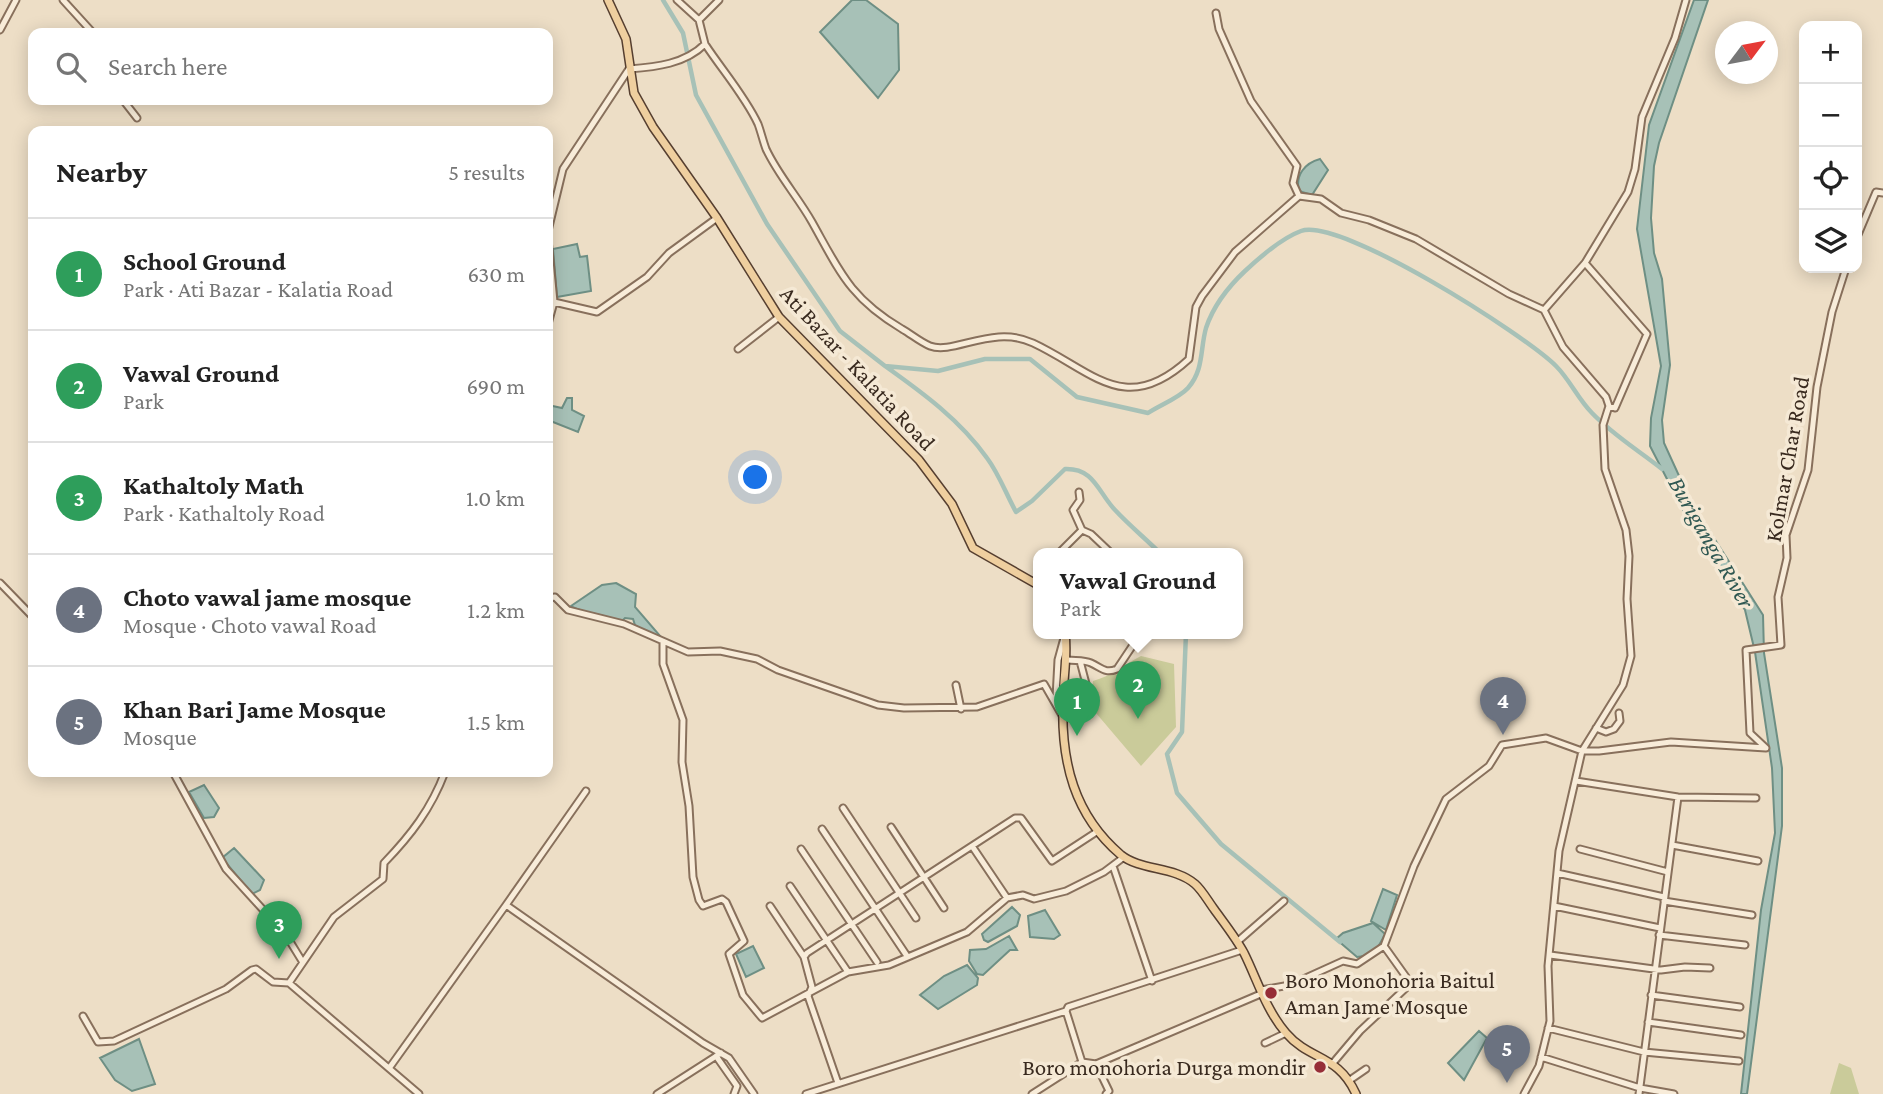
<!DOCTYPE html>
<html lang="en">
<head>
<meta charset="utf-8">
<style>
	body { margin:0; font-family:"Crimson Pro",serif; background:#f2f2f2; color:#222 }
	.controls { position:absolute; right:21px; top:21px; display:grid; overflow:hidden; border-radius:14px; box-shadow:0 4px 18px #0003 }
	.controls button { width:63px; height:63px; display:grid; place-items:center; padding:0; border:0; border-bottom:2px solid #e0e0e0; background:#fff; color:#222; font:35px sans-serif }
	.compass { position:absolute; left:1715px; top:21px; width:63px; height:63px; border-radius:50%; background:#fff; box-shadow:0 4px 18px #0003; rotate:58deg }
	.you { position:absolute; left:756px; top:478px; width:24px; height:24px; margin:-18px; border:5px solid #fff; border-radius:50%; background:#1a73e8; box-shadow:0 0 0 10px #1a73e833 }
	.badge { display:grid; place-items:center; width:46px; height:46px; border-radius:50%; background:#962d37; color:#fff; font-size:23px; font-weight:700 }
	.pin { position:absolute; translate:-50% -58px; filter:drop-shadow(0 2px 4px #0008) }
	.pin::after { content:''; position:absolute; top:37px; width:24px; height:21px; background:inherit; clip-path:polygon(0 0,100% 0,50% 100%) }
	.popup { position:absolute; left:1033px; top:548px; width:210px; height:91px; box-sizing:border-box; display:grid; place-content:center; border-radius:14px; background:#fff; filter:drop-shadow(0 2px 5px #0005); font-size:23px; white-space:nowrap; color:#767676 }
	.popup b { font-size:26px; color:#222 }
	.popup::after { content:''; position:absolute; left:50%; top:100%; margin-left:-14px; border:14px solid transparent; border-top-color:#fff }
	.list { margin:0; padding:0; list-style:none }
	h2 { display:flex; justify-content:space-between; align-items:center; height:91px; margin:0; padding:0 28px; font-size:30px }
	h2 small { font-size:23px; font-weight:400; color:#767676 }
	.list li { display:grid; grid-template-columns:46px 1fr auto; gap:21px; align-items:center; box-sizing:border-box; height:112px; padding:0 28px; border-top:2px solid #e0e0e0 }
	.list b { display:block; font-size:26px; white-space:nowrap }
	.list p { margin:0; font-size:23px; white-space:nowrap; color:#767676 }
	.list em { font-size:23px; font-style:normal; color:#767676 }
	.icon { flex:none; width:38px; height:38px; fill:none; stroke:currentColor; stroke-width:2; stroke-linecap:round; stroke-linejoin:round }
	.map { position:relative; flex:none; width:1883px; height:1094px; overflow:hidden }
	.search { position:absolute; background:#fff; box-shadow:0 4px 18px #0003; left:28px; top:28px; width:525px; height:77px; display:flex; align-items:center; gap:18px; box-sizing:border-box; padding:0 24px; border-radius:14px; color:#767676; font-size:26px }
	.panel { position:absolute; background:#fff; box-shadow:0 4px 18px #0003; left:28px; top:126px; width:525px; height:651px; border-radius:14px }
	.map>svg:first-child { display:block }
</style>
</head>
<body>
<div class="map">
<svg width="1883" height="1094" viewBox="0 0 1883 1094">
	<rect width="100%" height="100%" fill="#eddec6"/>
	<path fill="#cacb9a" d="M1141,656L1174,664L1176,727L1141,766L1090,706L1093,681C1112,676 1123,665 1141,656Z
		M1839,1063L1851,1068L1859,1094H1830Z"/>
	<path fill="#a7c1b7" stroke="#6e8f84" stroke-width="2" d="M852,0H866L898,24L899,70L878,98L820,32Z
		M1694,0H1708L1659,143L1654,166L1651,218L1654,253L1662,279L1670,365L1662,420L1664,443L1691,502L1763,615L1764,653L1782,768V826L1747,1094H1741L1761,910L1775,833L1772,768L1755,652L1745,610L1685,514L1650,446L1651,418L1661,366L1637,229L1649,125Z
		M1320,159L1328,170L1312,195L1299,191C1295,175 1305,163 1320,159Z
		M577,244L580,257L587,256L591,291L557,297L553,249Z
		M567,398H572V410L584,416L578,432L548,420V405L562,408Z
		M616,583L636,594L635,607L661,637L658,639L635,625L633,619L625,618L621,622C607,615 579,612 571,606L602,585Z
		M204,785L219,808L214,817L204,818L189,792Z
		M234,848L264,880L260,890L252,894L222,858Z
		M1383,889L1397,895L1386,930L1371,921Z
		M1012,907L1020,915L1017,926L988,942L984,940L982,934Z
		M1045,910L1060,935L1054,939L1030,937L1028,916Z
		M1373,923L1385,934C1378,949 1374,955 1357,957L1336,939L1343,933Z
		M1009,936L1017,950H1010L983,975L977,974L969,961L970,950L986,949Z
		M753,946L764,968L746,977L736,954Z
		M967,965L978,978L977,985L938,1009L920,995L944,976Z
		M1479,1031L1487,1038L1464,1080L1448,1063Z
		M139,1039L155,1084L132,1091L115,1080L100,1058Z"/>
	<g fill="none" stroke-linecap="round" stroke-linejoin="round">
		<path stroke="#a7c1b7" stroke-width="4.5" d="M663,0L683,33L696,95L767,224L840,331L885,366L938,371L985,359H1030L1077,397L1148,413C1160,405 1179,398 1188,388C1204,370 1200,349 1206,328C1213,307 1229,286 1245,271C1260,257 1282,238 1301,231C1341,217 1525,335 1556,366C1570,380 1578,399 1592,413C1613,435 1638,450 1662,469
			M885,366C923,393 960,420 987,458C999,474 1006,494 1016,512L1032,501L1065,469C1095,468 1098,493 1116,511C1130,526 1146,539 1160,553
			M1186,633L1182,732L1167,754L1177,793L1221,844L1340,942"/>
		<defs>
			<path id="minor" d="M63,0L93,33
				M677,0L699,20L705,44
				M1216,13L1219,29L1251,101L1297,166L1293,183L1299,196
				M699,20L719,0
				M0,30L16,0
				M123,100L137,118
				M548,231L563,169L629,69C656,67 685,64 705,44C722,70 745,96 758,124C761,132 763,141 766,149C778,175 798,197 812,222C840,272 850,298 902,329C911,334 920,342 930,346C954,355 993,324 1033,343C1093,371 1125,418 1189,359L1196,307L1202,296L1235,252L1299,196L1321,199L1341,213L1369,220L1416,239L1509,294L1544,310
				M1857,237L1876,192L1883,193
				M548,239L554,302L548,324
				M1585,263L1647,334L1615,408L1609,406
				M554,302L597,312L647,277L669,253L717,218
				M738,349L779,317
				M1079,492L1080,500L1073,510L1082,530
				M1059,553L1082,530L1091,534L1111,553
				M0,583L33,617
				M548,598L555,597L568,610L624,624L688,652L720,651L757,659L778,670L878,705L904,708L977,707L1044,684L1063,717L1090,699L1080,661
				M663,642V664L683,720L682,762L689,806L693,877L699,900L703,906L722,899L726,902L744,941L729,954L743,995L762,1018L848,972L889,965L967,932L1007,898L1023,895L1034,899L1066,891L1104,872L1124,857
				M1068,660C1075,661 1084,660 1091,663C1102,668 1105,674 1117,669L1141,633
				M956,685L961,709
				M1056,698L1058,660L1064,638
				M1596,728L1606,732L1614,729L1620,721L1619,713
				M173,772L226,869L286,935L302,961
				M1576,781L1678,797L1756,798
				M843,808L916,918
				M891,827L944,908
				M822,829L907,956
				M1672,845L1758,861
				M972,846L1007,898
				M801,849L877,962
				M1580,849L1668,872
				M1113,866L1152,981
				M1557,873L1664,897
				M790,886L848,972
				M1664,901L1752,915
				M506,905L586,791
				M770,906L804,957
				M1554,906L1660,928
				M1659,935L1745,945
				M1237,942L1284,901
				M1550,955L1661,970L1685,967L1710,968
				M289,983L334,917L383,879L384,863C411,835 431,809 445,772
				M289,983L419,1094
				M1261,990L1290,985L1343,961L1357,964L1384,946L1414,866L1446,799L1489,766L1502,745L1546,738L1582,751H1599L1671,742L1766,748L1750,733L1746,650L1781,645L1778,597L1787,558L1786,535L1808,470L1817,387L1832,312L1846,268
				M1651,995L1740,1007
				M83,1016L98,1042L114,1041L226,989L252,970L256,969L273,982L289,983
				M1648,1022L1741,1035
				M1548,1028L1644,1052L1739,1061
				M1265,1043L1286,1033
				M716,1056L737,1086L734,1094
				M1541,1057L1640,1088L1674,1094
				M1082,1062L1066,1011L1068,1007L1242,950
				M1333,1063L1360,1031L1409,985V981L1384,946
				M1096,1064L1109,1091L1106,1094
				M390,1067L506,905L703,1043L729,1058L754,1094
				M1350,1080L1366,1069
				M838,1083L808,996L812,987L804,957L807,953L1015,818H1021L1052,861L1098,831
				M657,1094L721,1053
				M806,1094L1066,1011
				M1032,1094L1082,1062L1096,1064L1263,993
				M1524,1094L1539,1066L1550,1021L1548,966L1559,851L1582,751L1623,685L1631,656L1627,599L1629,556L1626,530L1605,469L1603,425L1609,406L1606,397L1563,347L1544,310L1585,263L1628,192L1635,169L1642,117L1675,38L1686,0
				M1639,1094L1678,797"/>
			<path id="major" d="M608,0L626,39L634,93L653,127L717,218L779,317L919,460L952,504L973,548L1038,585
				M1065,633C1068,657 1063,678 1063,702C1061,762 1074,815 1121,855C1141,871 1174,866 1195,884C1202,890 1208,901 1214,909C1224,923 1236,938 1244,953C1257,979 1266,1010 1286,1033C1310,1061 1338,1054 1356,1094"/>
		</defs>
		<use href="#minor" stroke="#88705c" stroke-width="9"/>
		<use href="#major" stroke="#563f30" stroke-width="10"/>
		<use href="#minor" stroke="#f8ecd9" stroke-width="5"/>
		<use href="#major" stroke="#efcf9f" stroke-width="7"/>
	</g>
	<g fill="#962d37" stroke="#f5e9d5" stroke-width="2.5">
		<circle cx="1271" cy="993" r="7"/>
		<circle cx="1320" cy="1067" r="7"/>
	</g>
	<g text-anchor="middle" dominant-baseline="central" stroke-width="7" stroke-linejoin="round" paint-order="stroke">
		<g font-size="23" fill="#392a1f" stroke="#f5e9d5">
			<text transform="translate(858 368) rotate(47)">Ati Bazar - Kalatia Road</text>
			<text transform="translate(1787 459) rotate(-80)">Kolmar Char Road</text>
		</g>
		<g font-size="23" fill="#392a1f" stroke="#f5e9d5" text-anchor="start">
			<text x="1285" y="980">Boro Monohoria Baitul<tspan x="1285" dy="26">Aman Jame Mosque</tspan></text>
			<text x="1306" y="1067" text-anchor="end">Boro monohoria Durga mondir</text>
		</g>
		<g font-size="24" font-style="italic" fill="#2f5852" stroke="#f5e9d5">
			<text transform="translate(1712 542) rotate(60)">Buriganga River</text>
		</g>
	</g>
</svg>
<div class="controls">
<button>+</button>
<button>−</button>
<button><svg class="icon" aria-label="locate" viewBox="0 0 24 24"><circle cx="12" cy="12" r="6"/><path d="M12 2v4M12 18v4M2 12h4M18 12h4"/></svg></button>
<button><svg class="icon" aria-label="layers" viewBox="0 0 24 24"><path d="M12 4l9 5-9 5-9-5zM3 14l9 5 9-5"/></svg></button>
</div>
<svg class="compass" viewBox="-18 -18 36 36"><path d="M0-13l5 13h-10z" fill="#e53935"/><path d="M0 13l5-13h-10z" fill="#767676"/></svg>
<div class="you"></div>
<div class="pin badge" style="left:1077px;top:736px;background:#2e9e5b">1</div>
<div class="pin badge" style="left:1138px;top:719px;background:#2e9e5b">2</div>
<div class="popup"><b>Vawal Ground</b>Park</div>
<div class="pin badge" style="left:279px;top:959px;background:#2e9e5b">3</div>
<div class="pin badge" style="left:1503px;top:735px;background:#6b7280">4</div>
<div class="pin badge" style="left:1507px;top:1083px;background:#6b7280">5</div>
<div class="search"><svg class="icon" aria-label="search" viewBox="0 0 24 24"><circle cx="10" cy="10" r="6"/><path d="M15 15l6 6"/></svg>Search here</div>
<section class="panel">
<h2>Nearby<small>5 results</small></h2>
<ul class="list">
<li><span class="badge" style="background:#2e9e5b">1</span><div><b>School Ground</b><p>Park · Ati Bazar - Kalatia Road</p></div><em>630 m</em></li>
<li><span class="badge" style="background:#2e9e5b">2</span><div><b>Vawal Ground</b><p>Park</p></div><em>690 m</em></li>
<li><span class="badge" style="background:#2e9e5b">3</span><div><b>Kathaltoly Math</b><p>Park · Kathaltoly Road</p></div><em>1.0 km</em></li>
<li><span class="badge" style="background:#6b7280">4</span><div><b>Choto vawal jame mosque</b><p>Mosque · Choto vawal Road</p></div><em>1.2 km</em></li>
<li><span class="badge" style="background:#6b7280">5</span><div><b>Khan Bari Jame Mosque</b><p>Mosque</p></div><em>1.5 km</em></li>
</ul>
</section>
</div>
</body>
</html>
